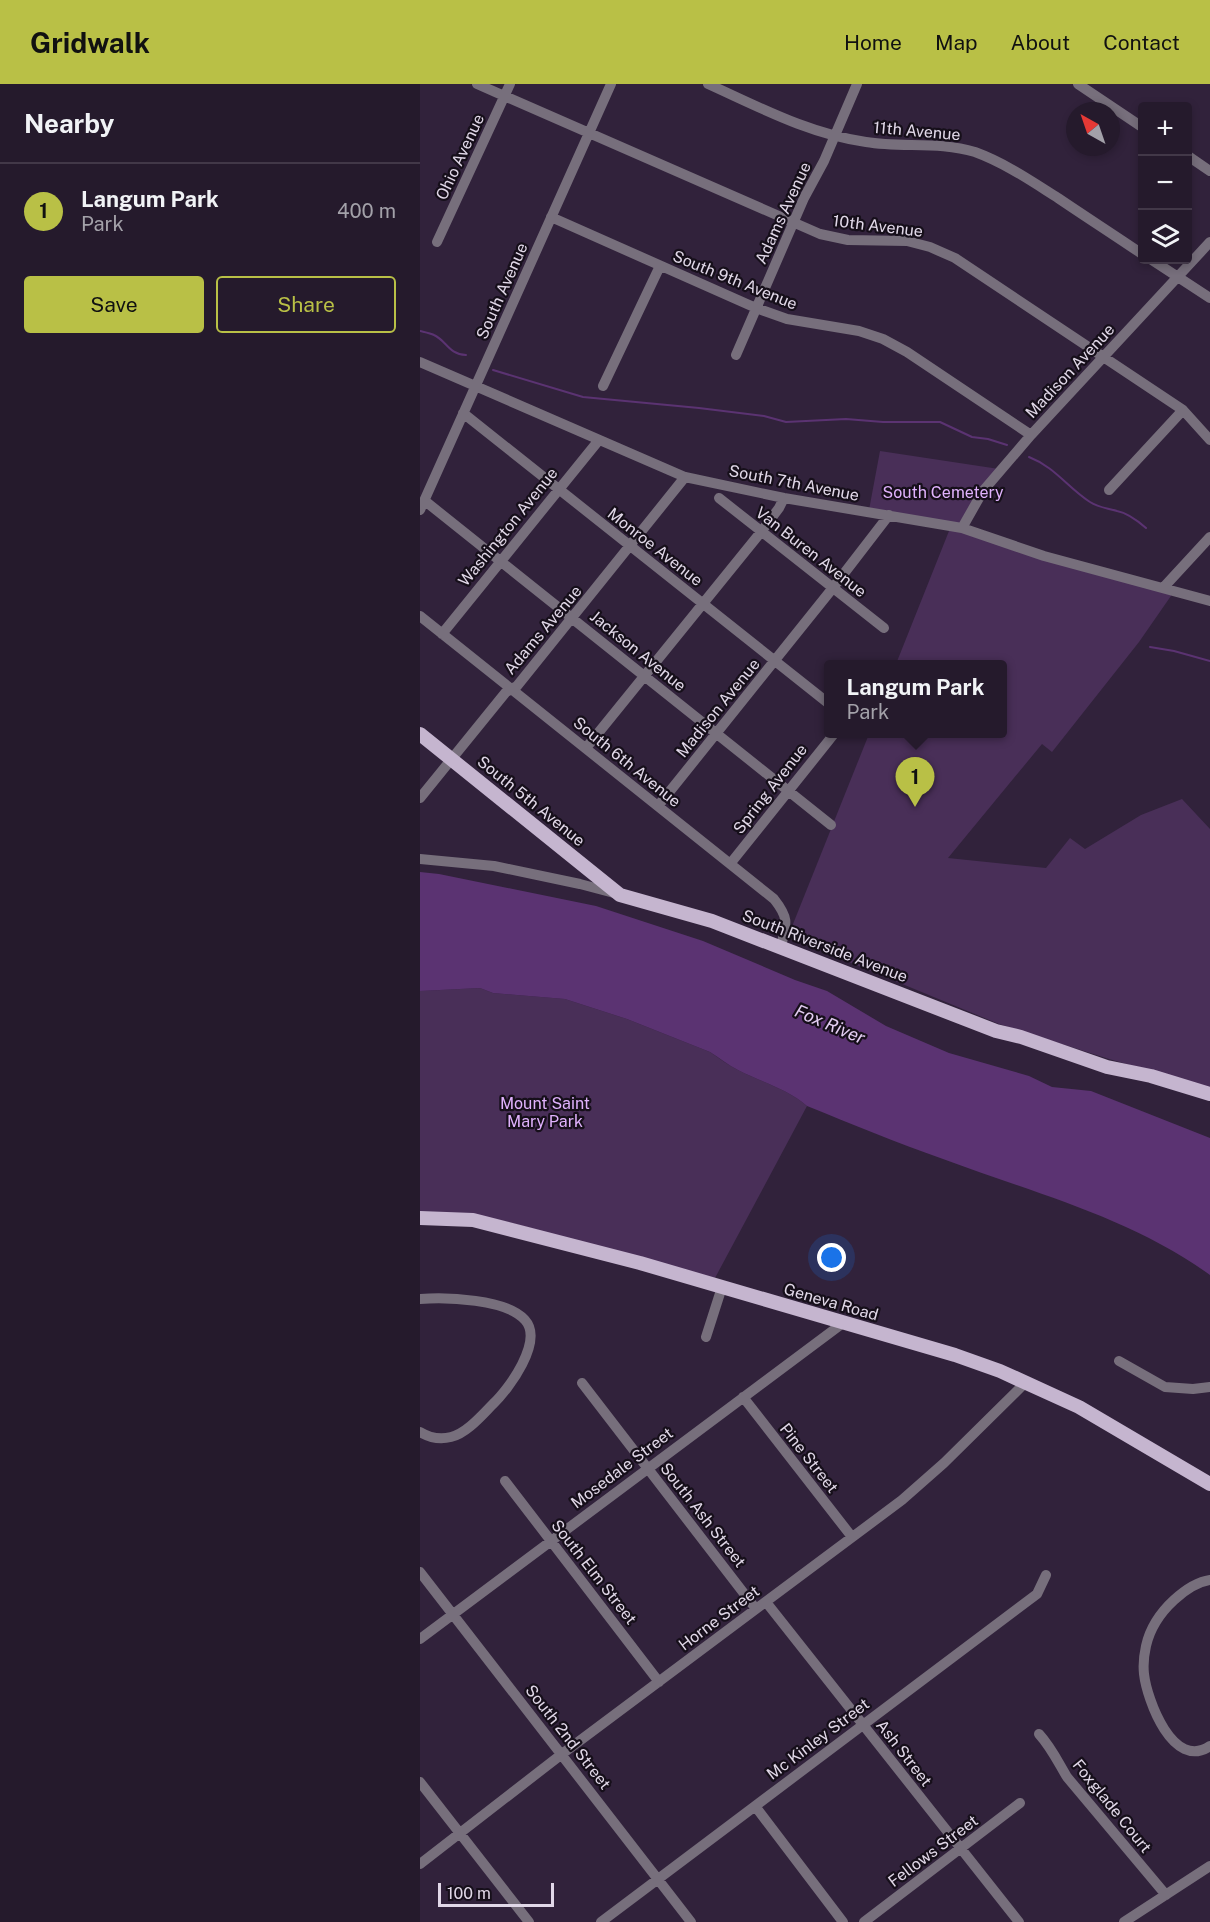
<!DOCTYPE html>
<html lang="en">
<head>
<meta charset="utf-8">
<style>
	body { margin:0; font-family:"Public Sans",sans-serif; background:#2d2334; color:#f1f3f6 }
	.controls { position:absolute; right:18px; top:18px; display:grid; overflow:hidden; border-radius:6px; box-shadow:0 3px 9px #0003 }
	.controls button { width:54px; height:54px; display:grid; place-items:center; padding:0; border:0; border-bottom:2px solid #423848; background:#251a2c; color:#f1f3f6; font:30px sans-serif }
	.compass { position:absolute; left:646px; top:18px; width:54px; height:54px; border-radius:50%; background:#251a2c; box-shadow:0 3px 9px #0003; rotate:320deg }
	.scale { position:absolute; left:18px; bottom:15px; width:116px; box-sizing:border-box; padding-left:6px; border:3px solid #e1d8e8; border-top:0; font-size:16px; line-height:21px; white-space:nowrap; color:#e1d8e8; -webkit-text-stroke:4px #160f1a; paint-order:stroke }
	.you { position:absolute; left:412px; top:1174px; width:21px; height:21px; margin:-15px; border:4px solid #fff; border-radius:50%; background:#1a73e8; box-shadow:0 0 0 9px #1a73e833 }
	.badge { display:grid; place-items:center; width:39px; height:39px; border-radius:50%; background:#b9c046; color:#111; font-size:20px; font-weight:700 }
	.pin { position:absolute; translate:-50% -50px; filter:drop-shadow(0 2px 3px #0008) }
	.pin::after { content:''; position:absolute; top:32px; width:21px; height:18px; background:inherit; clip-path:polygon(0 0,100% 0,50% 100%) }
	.popup { position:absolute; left:404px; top:576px; width:183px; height:78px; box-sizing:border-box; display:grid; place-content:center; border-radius:6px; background:#251a2c; filter:drop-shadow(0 2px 4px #0005); font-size:20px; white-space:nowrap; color:#a3a1a9 }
	.popup b { font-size:22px; color:#f1f3f6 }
	.popup::after { content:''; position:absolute; left:50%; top:100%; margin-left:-12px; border:12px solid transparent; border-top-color:#251a2c }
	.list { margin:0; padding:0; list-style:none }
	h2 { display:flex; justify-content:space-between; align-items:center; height:78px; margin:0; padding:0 24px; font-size:26px }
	h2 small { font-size:20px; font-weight:400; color:#a3a1a9 }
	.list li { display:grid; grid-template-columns:39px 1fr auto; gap:18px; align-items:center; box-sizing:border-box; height:96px; padding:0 24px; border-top:2px solid #423848 }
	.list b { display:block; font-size:22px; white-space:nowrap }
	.list p { margin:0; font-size:20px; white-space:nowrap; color:#a3a1a9 }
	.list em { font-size:20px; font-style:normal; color:#a3a1a9 }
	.actions { display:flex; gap:12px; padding:18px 24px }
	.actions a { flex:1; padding:14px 0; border:2px solid #b9c046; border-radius:6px; text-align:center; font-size:21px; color:#b9c046 }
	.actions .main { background:#b9c046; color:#111 }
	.icon { flex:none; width:33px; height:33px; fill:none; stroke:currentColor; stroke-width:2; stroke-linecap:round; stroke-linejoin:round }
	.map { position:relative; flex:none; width:790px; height:1838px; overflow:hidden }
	header { display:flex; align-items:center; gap:36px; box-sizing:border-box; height:84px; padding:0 30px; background:#b9c046; color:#111 }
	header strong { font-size:28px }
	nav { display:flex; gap:33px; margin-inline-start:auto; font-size:21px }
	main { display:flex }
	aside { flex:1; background:#251a2c }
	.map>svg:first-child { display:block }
</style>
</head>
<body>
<header>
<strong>Gridwalk</strong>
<nav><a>Home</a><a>Map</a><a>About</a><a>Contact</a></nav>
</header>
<main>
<aside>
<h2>Nearby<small></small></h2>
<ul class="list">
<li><span class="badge">1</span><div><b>Langum Park</b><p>Park</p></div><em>400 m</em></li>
</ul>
<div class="actions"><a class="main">Save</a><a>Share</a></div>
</aside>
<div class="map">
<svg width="790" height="1838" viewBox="0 0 790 1838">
	<rect width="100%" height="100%" fill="#31223b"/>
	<path fill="#492f58" d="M460,367L579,385L541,442L449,426Z
		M531,442L753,509L719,558L632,668L622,660L528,774L626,784L650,754L665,765L721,731L762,715L790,745V1004L689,975L579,940L388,861L369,850L449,650H582V580H476Z
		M60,904L73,909L145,915L207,935L290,968C300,975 308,981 318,986C341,998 368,1005 387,1022L295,1194L88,1138L64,1133L0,1129V907Z"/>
	<path fill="#5b3372" d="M0,788L19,790L176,822L283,857L375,896L407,907L466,942L529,969L609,992L632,1003L671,1007L790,1054V1191C710,1133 614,1109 523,1075C477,1059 432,1040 387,1022C368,1005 341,998 318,986C308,981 300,974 290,968L207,935L145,915L73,909L60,904L0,907Z"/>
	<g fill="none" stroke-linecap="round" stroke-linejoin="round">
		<path stroke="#5b3372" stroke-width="2" d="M0,247C4,248 10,249 14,251C27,257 28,270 46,271
			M73,286L163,313L279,324L344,332L366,338L426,335L463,338H520L552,353L568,355L587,361
			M609,373C635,383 648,404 670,418C679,424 688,424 697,427C708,429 718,437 726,444
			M730,563L754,567L790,577"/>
		<path stroke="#776f7c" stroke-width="10" d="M57,0L400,150L428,156L487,157L510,163L535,174L763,326L790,356
			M288,0C339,23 389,50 446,58C482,64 519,57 555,68C585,79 611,97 638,114C666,133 694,151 722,170
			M658,0L722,43
			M768,72L790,87
			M131,133L336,224L367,235L439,247L463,255L487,268L611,351
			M17,158L90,0
			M732,176L790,214
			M316,271L384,114L404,77L437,0
			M0,278L265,393L364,414L542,444L624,472L790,517
			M183,302L240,182
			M43,329L408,619
			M689,406L763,326
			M299,414L464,544
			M5,417L411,741
			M0,426L191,0
			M542,444L563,407L611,351L790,158
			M743,504L790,453
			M0,532L354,815C369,834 367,839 361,862
			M22,550L179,356
			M166,664L341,448L359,424L364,414
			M0,714L86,608L97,602L265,393
			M238,722L412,505L469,431
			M0,775L74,782L160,800L194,809
			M310,780L414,650
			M0,1215C26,1213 87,1215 105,1236C124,1257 89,1305 73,1320C62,1331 47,1349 31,1353C19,1356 10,1354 0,1348
			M286,1253L302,1203
			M699,1277L745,1303L773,1305L790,1303
			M162,1299L336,1525
			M323,1313L432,1453
			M85,1397L239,1598
			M0,1488L271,1838
			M790,1496C776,1498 765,1506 754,1516C741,1528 730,1544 726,1562C724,1571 723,1581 724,1590C727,1616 753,1687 790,1662
			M346,1518L599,1838
			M0,1555L423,1239
			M619,1650C631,1663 638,1678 647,1693L746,1811
			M0,1698L109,1838
			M335,1722L423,1838
			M0,1780L142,1670L482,1416L524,1379L605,1299
			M181,1838L617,1510L626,1491
			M444,1838L600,1719
			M704,1838L790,1782"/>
		<path stroke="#c5b5cf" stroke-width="14" d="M0,650L200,811L292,837L576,947L601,953L687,983L731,992L790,1010
			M0,1134L53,1136L220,1179L535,1271L580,1287L659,1323L790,1400"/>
	</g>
	<g text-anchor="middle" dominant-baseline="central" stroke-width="4.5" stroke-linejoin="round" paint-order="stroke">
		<g font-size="16" fill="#e1d8e8" stroke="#160f1a">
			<text transform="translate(497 47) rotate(5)">11th Avenue</text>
			<text transform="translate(40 73) rotate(-65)">Ohio Avenue</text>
			<text transform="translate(363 129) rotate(-65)">Adams Avenue</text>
			<text transform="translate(458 142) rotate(7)">10th Avenue</text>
			<text transform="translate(315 196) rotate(22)">South 9th Avenue</text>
			<text transform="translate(82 207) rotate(-66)">South Avenue</text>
			<text transform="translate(650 287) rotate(-47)">Madison Avenue</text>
			<text transform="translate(374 399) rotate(11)">South 7th Avenue</text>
			<text transform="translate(88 443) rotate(-51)">Washington Avenue</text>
			<text transform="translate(235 463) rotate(38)">Monroe Avenue</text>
			<text transform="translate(391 468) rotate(38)">Van Buren Avenue</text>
			<text transform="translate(123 546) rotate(-50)">Adams Avenue</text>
			<text transform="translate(218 567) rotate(39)">Jackson Avenue</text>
			<text transform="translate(298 624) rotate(-51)">Madison Avenue</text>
			<text transform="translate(207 678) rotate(39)">South 6th Avenue</text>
			<text transform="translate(350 705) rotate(-52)">Spring Avenue</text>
			<text transform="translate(111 717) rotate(39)">South 5th Avenue</text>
			<text transform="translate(405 862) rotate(21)">South Riverside Avenue</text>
			<text transform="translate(411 1218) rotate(16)">Geneva Road</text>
			<text transform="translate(389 1374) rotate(52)">Pine Street</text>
			<text transform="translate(202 1384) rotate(-37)">Mosedale Street</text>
			<text transform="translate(283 1431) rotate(52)">South Ash Street</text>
			<text transform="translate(174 1488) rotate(52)">South Elm Street</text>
			<text transform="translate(299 1534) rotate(-37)">Horne Street</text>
			<text transform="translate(148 1653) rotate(52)">South 2nd Street</text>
			<text transform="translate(398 1655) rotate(-37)">Mc Kinley Street</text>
			<text transform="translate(484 1669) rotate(52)">Ash Street</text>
			<text transform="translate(692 1722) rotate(51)">Foxglade Court</text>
			<text transform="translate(513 1767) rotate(-37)">Fellows Street</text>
		</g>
		<g font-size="16" fill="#e0b2fd" stroke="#160f1a">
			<text x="523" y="408">South Cemetery</text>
			<text x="125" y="1019">Mount Saint<tspan x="125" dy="18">Mary Park</tspan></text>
		</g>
		<g font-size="18" font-style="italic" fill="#e3cdf2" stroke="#160f1a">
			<text transform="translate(410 940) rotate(23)">Fox River</text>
		</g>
	</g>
</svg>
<div class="controls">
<button>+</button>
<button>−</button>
<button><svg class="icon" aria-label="layers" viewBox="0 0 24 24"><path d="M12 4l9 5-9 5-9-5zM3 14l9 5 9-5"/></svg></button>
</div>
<svg class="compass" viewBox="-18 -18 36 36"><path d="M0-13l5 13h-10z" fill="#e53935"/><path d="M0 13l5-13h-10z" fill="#a3a1a9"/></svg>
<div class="scale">100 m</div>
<div class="you"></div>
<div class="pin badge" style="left:495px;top:723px">1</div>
<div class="popup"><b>Langum Park</b>Park</div>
</div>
</main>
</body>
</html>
